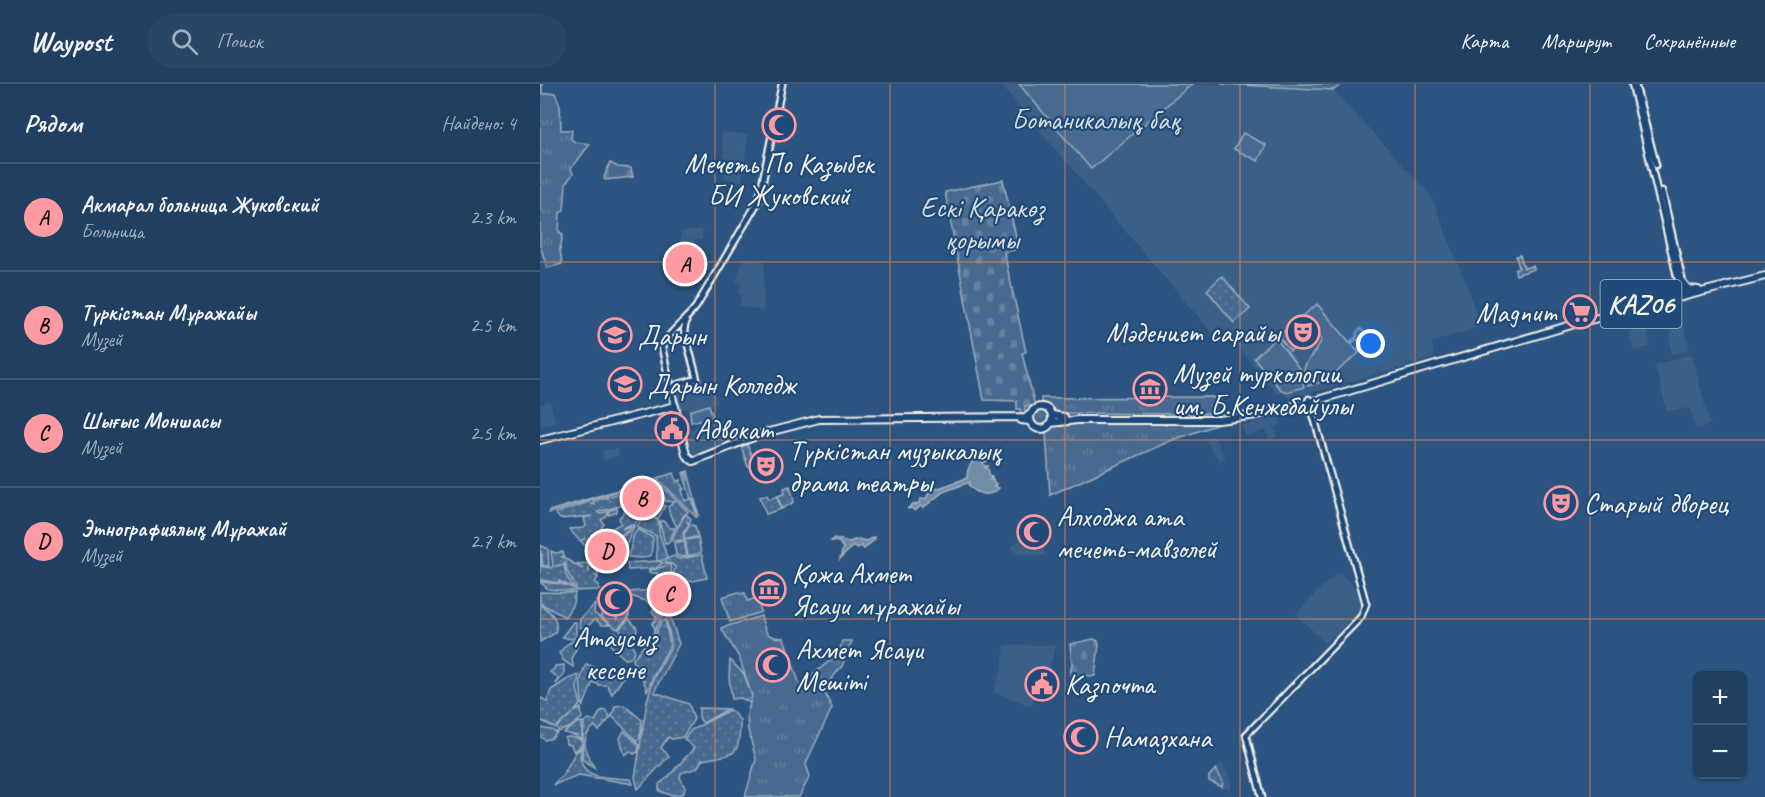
<!DOCTYPE html>
<html lang="ru">
<head>
<meta charset="utf-8">
<style>
	body { margin:0; font-family:Caveat,sans-serif; background:#294667; color:#f1f3f6 }
	.controls { position:absolute; right:18px; bottom:18px; display:grid; overflow:hidden; border-radius:9px; box-shadow:0 2px 4px #0004 }
	.controls button { width:54px; height:54px; display:grid; place-items:center; padding:0; border:0; border-bottom:2px solid #3e5876; background:#213f61; color:#f1f3f6; font:30px sans-serif }
	.you { position:absolute; left:831px; top:260px; width:21px; height:21px; margin:-15px; border:4px solid #fff; border-radius:50%; background:#1a73e8; box-shadow:0 0 0 9px #1a73e833 }
	.badge { display:grid; place-items:center; width:39px; height:39px; border-radius:50%; background:#ff9aa2; color:#111; font-size:20px; font-weight:700 }
	.pin { position:absolute; translate:-50% -50%; border:3px solid #fff; box-shadow:0 2px 6px #0006 }
	.list { margin:0; padding:0; list-style:none }
	h2 { display:flex; justify-content:space-between; align-items:center; height:78px; margin:0; padding:0 24px; font-size:26px }
	h2 small { font-size:20px; font-weight:400; color:#a2afbd }
	.list li { display:grid; grid-template-columns:39px 1fr auto; gap:18px; align-items:center; box-sizing:border-box; height:108px; padding:0 24px; border-top:2px solid #3e5876 }
	.list b { display:block; font-size:22px; white-space:nowrap }
	.list p { margin:0; font-size:20px; white-space:nowrap; color:#a2afbd }
	.list em { font-size:20px; font-style:normal; color:#a2afbd }
	.icon { flex:none; width:33px; height:33px; fill:none; stroke:currentColor; stroke-width:2; stroke-linecap:round; stroke-linejoin:round }
	.map { position:relative; flex:none; width:1225px; height:713px; overflow:hidden }
	header { display:flex; align-items:center; gap:36px; box-sizing:border-box; height:84px; padding:0 30px; background:#213f61; border-bottom:2px solid #3e5876 }
	header strong { font-size:28px }
	nav { display:flex; gap:33px; margin-inline-start:auto; font-size:21px }
	.search { width:420px; height:54px; background:#294667; display:flex; align-items:center; gap:15px; box-sizing:border-box; padding:0 21px; border-radius:33px; color:#a2afbd; font-size:22px }
	main { display:flex }
	aside { flex:1; background:#213f61 }
	.map>svg:first-child { display:block }
</style>
</head>
<body>
<header>
<strong>Waypost</strong>
<div class="search"><svg class="icon" aria-label="search" viewBox="0 0 24 24"><circle cx="10" cy="10" r="6"/><path d="M15 15l6 6"/></svg>Поиск</div>
<nav><a>Карта</a><a>Маршрут</a><a>Сохранённые</a></nav>
</header>
<main>
<aside>
<h2>Рядом<small>Найдено: 4</small></h2>
<ul class="list">
<li><span class="badge">A</span><div><b>Акмарал больница Жуковский</b><p>Больница</p></div><em>2.3 km</em></li>
<li><span class="badge">B</span><div><b>Түркістан Мұражайы</b><p>Музей</p></div><em>2.5 km</em></li>
<li><span class="badge">C</span><div><b>Шығыс Моншасы</b><p>Музей</p></div><em>2.5 km</em></li>
<li><span class="badge">D</span><div><b>Этнографиялық Мұражай</b><p>Музей</p></div><em>2.7 km</em></li>
</ul>
</aside>
<div class="map">
<svg width="1225" height="713" viewBox="0 0 1225 713">
	<defs>
		<pattern id="grass-dots" width="8" height="8" patternUnits="userSpaceOnUse" patternTransform="scale(1.5)"><rect width="8" height="8" fill="#496b90"/><path d="M2 2h.1M6 6h.1" fill="none" stroke="#6481a0" stroke-width="1.8" stroke-linecap="round"/></pattern>
		<pattern id="cemetery-stones" width="16" height="16" patternUnits="userSpaceOnUse" patternTransform="scale(1.5)"><rect width="16" height="16" fill="#496b90"/><path d="M2 7V4a2 2 0 0 1 4 0v3zM10 15v-3a2 2 0 0 1 4 0v3z" fill="#6481a0"/></pattern>
		<pattern id="park-tufts" width="24" height="20" patternUnits="userSpaceOnUse" patternTransform="scale(1.5)"><rect width="24" height="20" fill="#496b90"/><path d="M3 7l-1-3M5 7V3M7 7l1-3M15 17l-1-3M17 17v-4M19 17l1-3" fill="none" stroke="#6481a0"/></pattern>
	</defs>
	<rect width="100%" height="100%" fill="#2c5481"/>
	<filter id="ink" filterUnits="userSpaceOnUse"><feTurbulence type="fractalNoise" baseFrequency=".0167" numOctaves="2"/><feDisplacementMap in="SourceGraphic" scale="12" xChannelSelector="R" yChannelSelector="G"/><feConvolveMatrix kernelMatrix="1 2 1 2 8 2 1 2 1" color-interpolation-filters="sRGB"/></filter>
	<g filter="url(#ink)">
		<path fill="#3b6088" d="M460,0H802L794,7L891,111L929,207L940,243L892,258L894,274L771,309L749,314L744,309L737,310L680,242L672,249Z
			M181,49L208,50L202,98L185,94L184,81L173,82V79L185,78Z
			M162,146V156H155L154,170L166,172L155,195L134,183L133,181H138L141,148Z
			M203,174L225,177L223,227L199,222L202,212L198,210L201,199L196,198Z
			M1143,238L1150,266L1131,270L1130,242Z
			M1106,244L1111,262L1094,267L1089,248Z
			M1152,270L1170,341L1156,345L1150,324L1127,327L1115,281Z
			M169,296L178,319L150,327L149,324L140,326L136,306Z
			M10,318L15,338L1,342L0,321Z
			M745,328L746,331L741,333L742,340L734,343L738,353L729,355L726,346L706,353L701,342L739,332V330Z
			M184,335L192,357L157,372L152,371L147,353L150,352L149,345Z
			M673,351L685,373L680,378L664,354Z
			M77,364L79,372L64,376L62,367Z
			M505,439L508,447L504,448V472L482,470L481,472L471,464L489,445Z
			M800,489L815,503L821,525L818,530L785,559L756,530L794,491Z
			M465,561H516L506,595L498,594L492,622L453,608L462,586Z
			M681,679L685,682L692,700L690,707L671,699L668,695L670,690Z"/>
		<path fill="url(#grass-dots)" stroke="#9eaebc" stroke-width="1.5" d="M980,171L984,184L993,182L994,185L976,191L975,186L979,184L976,172Z
			M682,192L710,225L694,239L667,206Z
			M493 334a8 8 0 1 1 16 0a8 8 0 1 1-16 0Z
			M207,360L214,380L208,383L201,362Z
			M148,387L159,432L152,414L157,433H156L117,394L134,389L137,398L141,396L140,399L144,405L142,406L145,417L151,415L143,389L145,388L148,397L146,388Z
			M118,398L119,411H123L125,417L123,419L109,421L100,403L104,402L106,407L113,406L112,400Z
			M120,400L148,428L143,432L141,438L137,443L130,431L128,423L135,418L126,417Z
			M250,402L254,418L242,425L238,412L245,409L244,404Z
			M87,403L88,404L9,429V427Z
			M88,406V414L90,411L92,418L87,417L86,410L81,409L78,412L83,410L86,414L80,422L58,428L60,430L77,424V428L69,431L68,429L66,433L61,436L64,440L60,446L61,477H59L40,456L46,455L39,456L29,445L44,444L46,442L44,434L52,432L20,435L15,429L49,418L54,420L53,417L66,413L67,415V413Z
			M227,411L229,415L237,412L241,425L226,430L220,413Z
			M93,419L98,435L94,442L91,440L82,445L90,442L94,443L91,448L83,472L74,471L73,467L81,454L92,443L84,448L68,467L67,456L74,451L65,454L67,478H63L61,446L73,444L81,439L79,434Z
			M123,421L125,422L118,435L103,431L106,424Z
			M146,430L151,435L149,439L146,437L149,440L143,449L144,456L132,457C133,451 142,435 146,430Z
			M108,432L117,436L119,439V448L127,473L124,476L118,477L123,479L116,484L88,486L87,479L117,477L116,452L97,443L102,433Z
			M119,437H123L130,444H135L129,458L125,459Z
			M150,440L155,442L158,453L145,455L144,450Z
			M98,445L113,454L111,471L103,474L88,473L94,450Z
			M158,454L161,469L148,472L145,456Z
			M144,457L147,472L141,473L136,471L134,459Z
			M0,461L8,465L9,482H3L1,467L2,482L0,481Z
			M11,467L15,469L23,468L24,473H22L43,485L36,480L48,479L49,489V479L58,478V481L67,480L58,482V493L54,491L58,494L55,498L59,501V506L29,507L8,505L0,498L21,500L36,505C35,497 27,492 25,481H27L25,480V477L24,480L15,482L24,481L26,491L34,504L19,497L20,499L0,496V482L11,484L13,482Z
			M162,471L167,494L138,500L135,494L137,500L118,501L117,489H109V486L116,485L130,480L133,495L135,483L132,480L125,479L128,474L134,472L139,475Z
			M124,505V514L114,523L106,517L90,512L89,508Z
			M88,507L89,533L77,545L61,533L62,522L57,517L65,510L71,512L75,521L77,537L76,521L81,524V529H85L86,526L76,520L74,517L78,520L80,508Z
			M0,508L35,509L33,520L25,533L0,519Z
			M134,508H137V511L123,533L115,526L121,535L113,549L115,544L112,540L117,534L112,527L125,514H134Z
			M55,520L54,529L70,541H62L55,535L46,544L39,543L40,535Z
			M0,521C11,527 19,536 15,549L0,558Z
			M130,532L139,560L114,608L149,620L154,635L143,653L132,655L128,653L121,664L129,672L98,705L95,694L107,617L114,593L132,561L126,535Z
			M89,535L97,544L96,549L88,553L95,567L90,574L85,575L72,563L68,554L71,549L75,548L89,558L79,545Z
			M125,536L130,561L114,590L107,608C106,597 96,587 93,575L115,548L117,549V546L122,537Z
			M33,538H36V553L32,555L22,553Z
			M35,556L38,561L32,573L33,583L24,577L19,569L27,560Z
			M190,576L204,590L212,612V620L201,614L192,615L189,594Z
			M46,580L64,587L81,582L88,587L72,610L67,601H59L53,598L43,623C41,602 37,601 46,580Z
			M24,581V591L16,600L18,594L10,588L14,585L15,582Z
			M39,591L37,605L41,620L34,628L41,624L42,634L29,644L18,648L17,643L33,629L15,644L0,636V616L2,614L7,618L11,606L28,595Z
			M84,621L102,636L100,654L97,657L72,632L75,622Z
			M159,624L188,625L163,639L159,634Z
			M65,626L71,633L59,647L55,642C38,655 46,667 54,683L42,675L44,638L49,635L55,637L61,627Z
			M190,626L200,636C200,676 195,669 162,676L157,684L141,689L140,693L145,704L144,709C135,713 127,711 119,706V700L127,694L154,664L144,655L151,646Z
			M42,638V656L37,652L24,649L37,639Z
			M0,644L12,646L17,649L12,654L5,656L0,652Z
			M84,647L99,661L98,668L94,670L90,667L85,671L84,669L80,654Z
			M28,653L37,654L42,658L41,662L34,668L31,661L26,660L25,654Z
			M41,664C36,698 68,693 91,695L93,700L39,691L13,701L24,689L35,669Z
			M676,685L683,698L682,703L669,697V692Z"/>
		<path fill="url(#cemetery-stones)" stroke="#9eaebc" stroke-width="1.5" d="M70,79L78,83L91,84L93,93L65,96L64,93Z
			M463,96L477,157L473,158L475,166L464,168L486,268L482,269L495,322H485V331H482L480,325H477V317L444,316L405,108Z
			M554,555L558,557L559,561L555,592L530,591L532,579L530,560Z"/>
		<path fill="url(#park-tufts)" stroke="#9eaebc" stroke-width="1.5" d="M0,0H2V10L15,9L20,21L21,46H32L31,55L35,58L50,60L31,85L33,90L26,99L24,126L20,129L19,148L23,150L20,166L22,180L7,184L0,161Z
			M674,313L676,329L656,330L516,329L506,321L501,320V314Z
			M515,339H676V341L630,357L510,411L506,349Z
			M199,508L200,510L205,509L207,517L217,514L221,528L190,538L182,513Z
			M221,532C226,550 225,553 244,554L260,601L299,569L302,557H312L302,582L283,605L292,624L267,677L266,681L270,692L259,713H205L216,675L208,646L207,630L212,612L199,573L181,544Z"/>
		<path fill="#496b90" stroke="#9eaebc" stroke-width="1.5" d="M479,0H652L551,85Z
			M681,0H802L794,6Z
			M703,49L726,61L718,77L694,65Z
			M777,220L819,269L787,296L768,302C767,298 764,291 764,287C763,279 779,265 782,255L763,232Z
			M749,243L762,258L750,267L738,252Z
			M821,245L833,258L820,268L818,264L821,260L817,255L812,259L811,257L817,252L816,249Z
			M736,254L761,287L764,303L746,308L740,305L714,274Z
			M169,321L173,333L151,338L150,327Z"/>
		<path fill="#738ca6" stroke="#a7b4c0" stroke-width="1.5" d="M444,372L442,377L446,376L447,377L443,379L444,382H449L445,384L448,385L450,392H452L450,396L453,395V398L456,400L454,403L459,404C450,414 437,411 429,401L430,398L403,408L383,424L381,422L375,427L371,424L367,425L372,421L378,420L381,415H386L389,408L393,406L427,394C427,383 432,375 444,372Z
			M334,453L335,455L324,465L321,462L318,464L313,462L300,475L303,464L299,458L291,457L294,454L309,458L318,455L326,457Z"/>
		<g fill="none" stroke-linecap="round" stroke-linejoin="round">
			<defs>
				<path id="secondary" d="M1092,0L1142,213
					M1095,0L1116,81
					M1122,107L1146,212
					M132,307L136,301L157,295L144,246L146,238
					M135,322L122,264C123,254 148,234 156,223L219,116L242,0
					M722,713L706,651L821,533L826,520L769,315"/>
				<path id="primary" d="M1144,200L1148,205L1158,206
					M1130,213L1137,207L1140,201
					M490 334a11 11 0 1 1 22 0a11 11 0 1 1-22 0Z
					M512,331L524,333
					M481,336L489,337L492,340
					M511,339L537,336H679L717,331L778,316L1038,239L1225,192
					M0,356L135,322L146,371L153,377L221,350L279,335L485,333L491,330"/>
			</defs>
			<use href="#secondary" stroke="#f4f1e8" stroke-width="9"/>
			<use href="#primary" stroke="#f4f1e8" stroke-width="10"/>
			<use href="#secondary" stroke="#1f4a7a" stroke-width="4.5"/>
			<use href="#primary" stroke="#1f4a7a" stroke-width="6"/>
		</g>
	</g>
	<path fill="none" stroke="#ec874e" stroke-width="1.5" stroke-opacity="0.55" d="M175,0V713M350,0V713M525,0V713M700,0V713M875,0V713M1050,0V713M0,178H1225M0,356H1225M0,535H1225"/>
	<defs>
		<symbol id="mosque-ring" viewBox="-11 -11 22 22"><circle r="9.5" fill="#1f4a7a" stroke="#ff9aa2" stroke-width="1.5"/><path d="M3.5-4.9A6 6 0 1 0 3.5 4.9A5 5 0 1 1 3.5-4.9Z" fill="#ff9aa2"/></symbol>
		<symbol id="supermarket-ring" viewBox="-11 -11 22 22"><circle r="9.5" fill="#1f4a7a" stroke="#ff9aa2" stroke-width="1.5"/><path d="M-6-5.5h2.5l.6 2H6L4.5 2H-2.5L-4.4-4H-6ZM-1.5 3.2a1.3 1.3 0 1 0 .1 0ZM3 3.2a1.3 1.3 0 1 0 .1 0Z" fill="#ff9aa2"/></symbol>
		<symbol id="theatre-ring" viewBox="-11 -11 22 22"><circle r="9.5" fill="#1f4a7a" stroke="#ff9aa2" stroke-width="1.5"/><path d="M-5-5.5Q0-4 5-5.5V0Q5 5 0 6Q-5 5-5 0ZM-3.3-2.5H-1v1.5H-3.3ZM1-2.5H3.3v1.5H1ZM-2.8 1Q0 5.5 2.8 1Z" fill="#ff9aa2"/></symbol>
		<symbol id="university-ring" viewBox="-11 -11 22 22"><circle r="9.5" fill="#1f4a7a" stroke="#ff9aa2" stroke-width="1.5"/><path d="M0-5L7-2L0 1L-7-2ZM-4 1L0 2.5L4 1V4Q0 6-4 4Z" fill="#ff9aa2"/></symbol>
		<symbol id="museum-ring" viewBox="-11 -11 22 22"><circle r="9.5" fill="#1f4a7a" stroke="#ff9aa2" stroke-width="1.5"/><path d="M0-6L6-3V-2H-6V-3ZM-5-1h2V3h-2ZM-1-1h2V3h-2ZM3-1h2V3H3ZM-6 4H6V6H-6Z" fill="#ff9aa2"/></symbol>
		<symbol id="civic-ring" viewBox="-11 -11 22 22"><circle r="9.5" fill="#1f4a7a" stroke="#ff9aa2" stroke-width="1.5"/><path d="M-.6-6.5H3V-4.5H.6V-3L4-1V1h2V6H-6V1h2V-1L-.6-3ZM-1.2 2.5V6h2.4V2.5Z" fill="#ff9aa2"/></symbol>
	</defs>
	<g fill-rule="evenodd">
		<use href="#mosque-ring" x="220" y="22" width="38" height="38"/>
		<use href="#supermarket-ring" x="1021" y="209" width="38" height="38"/>
		<use href="#theatre-ring" x="744" y="229" width="38" height="38"/>
		<use href="#university-ring" x="56" y="232" width="38" height="38"/>
		<use href="#university-ring" x="66" y="281" width="38" height="38"/>
		<use href="#museum-ring" x="591" y="286" width="38" height="38"/>
		<use href="#civic-ring" x="113" y="326" width="38" height="38"/>
		<use href="#theatre-ring" x="207" y="363" width="38" height="38"/>
		<use href="#theatre-ring" x="1002" y="400" width="38" height="38"/>
		<use href="#mosque-ring" x="475" y="429" width="38" height="38"/>
		<use href="#museum-ring" x="210" y="486" width="38" height="38"/>
		<use href="#mosque-ring" x="56" y="496" width="38" height="38"/>
		<use href="#mosque-ring" x="214" y="562" width="38" height="38"/>
		<use href="#civic-ring" x="483" y="581" width="38" height="38"/>
		<use href="#mosque-ring" x="522" y="634" width="38" height="38"/>
	</g>
	<g text-anchor="middle" dominant-baseline="central" stroke-width="4.5" stroke-linejoin="round" paint-order="stroke">
		<rect fill="#1f4a7a" stroke="#b4bfc7" stroke-width="1.5" x="1060.5" y="196" width="81" height="48" rx="4.5"/>
		<g font-size="27" font-weight="bold" fill="#f4f1e8">
			<text x="1101" y="220">KАZ06</text>
		</g>
		<g font-size="28" fill="#dadddb" stroke="#1f4a7a">
			<text x="556" y="35">Ботаникалық бақ</text>
			<text x="442" y="123">Ескі Қаракөз<tspan x="442" dy="32">қорымы</tspan></text>
		</g>
		<g font-size="28" fill="#f4f1e8" stroke="#1f4a7a" text-anchor="start">
			<text x="239" y="79" text-anchor="middle">Мечеть По Казыбек<tspan x="239" dy="32">БИ Жуковский</tspan></text>
			<text x="1017" y="228" text-anchor="end">Magnum</text>
			<text x="740" y="248" text-anchor="end">Мәдениет сарайы</text>
			<text x="98" y="251">Дарын</text>
			<text x="633" y="289">Музей туркологии<tspan x="633" dy="32">им. Б.Кенжебайулы</tspan></text>
			<text x="108" y="300">Дарын Колледж</text>
			<text x="155" y="345">Адвокат</text>
			<text x="249" y="366">Түркістан музыкалық<tspan x="249" dy="32">драма театры</tspan></text>
			<text x="1044" y="419">Старый дворец</text>
			<text x="517" y="432">Алходжа ата<tspan x="517" dy="32">мечеть-мавзолей</tspan></text>
			<text x="252" y="489">Қожа Ахмет<tspan x="252" dy="32">Ясауи мұражайы</tspan></text>
			<text x="75" y="553" text-anchor="middle">Атаусыз<tspan x="75" dy="32">кесене</tspan></text>
			<text x="256" y="565">Ахмет Ясауи<tspan x="256" dy="32">Мешіті</tspan></text>
			<text x="525" y="600">Казпочта</text>
			<text x="564" y="653">Намазхана</text>
		</g>
	</g>
</svg>
<div class="controls">
<button>+</button>
<button>−</button>
</div>
<div class="you"></div>
<div class="pin badge" style="left:145px;top:180px">A</div>
<div class="pin badge" style="left:102px;top:414px">B</div>
<div class="pin badge" style="left:129px;top:510px">C</div>
<div class="pin badge" style="left:67px;top:467px">D</div>
</div>
</main>
</body>
</html>
